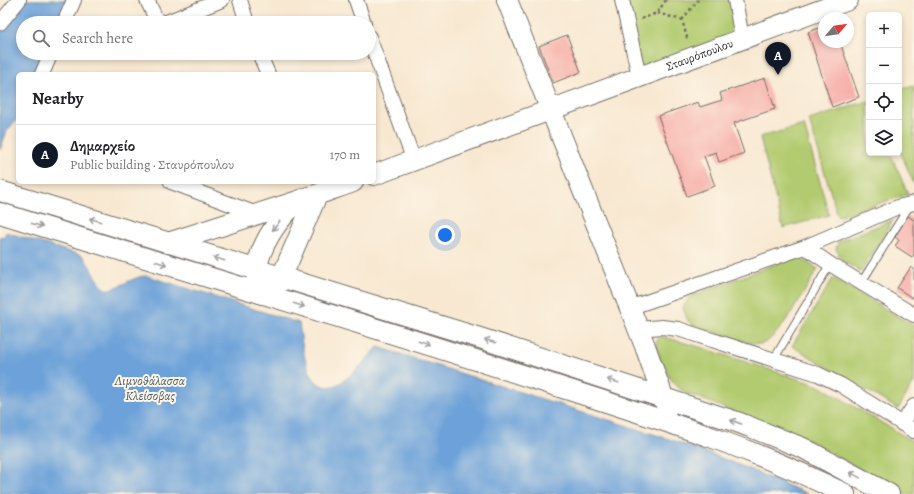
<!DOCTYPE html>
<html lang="en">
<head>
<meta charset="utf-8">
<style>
	body { margin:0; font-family:Alegreya,serif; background:#f2f2f2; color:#202124 }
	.controls { position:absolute; right:12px; top:12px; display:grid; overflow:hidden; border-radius:6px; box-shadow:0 2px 6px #0003 }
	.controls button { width:36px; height:36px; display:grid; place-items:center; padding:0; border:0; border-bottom:1px solid #e0e0e0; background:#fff; color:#202124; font:20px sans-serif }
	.compass { position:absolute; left:818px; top:12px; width:36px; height:36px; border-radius:50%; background:#fff; box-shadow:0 2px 6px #0003; rotate:61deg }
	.you { position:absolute; left:445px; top:235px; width:14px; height:14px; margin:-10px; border:3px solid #fff; border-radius:50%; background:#1a73e8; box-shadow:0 0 0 6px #1a73e833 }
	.badge { display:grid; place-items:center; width:26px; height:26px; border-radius:50%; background:#111827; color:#fff; font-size:13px; font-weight:700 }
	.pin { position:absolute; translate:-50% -33px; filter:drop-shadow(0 1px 2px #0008) }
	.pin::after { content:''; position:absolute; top:21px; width:14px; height:12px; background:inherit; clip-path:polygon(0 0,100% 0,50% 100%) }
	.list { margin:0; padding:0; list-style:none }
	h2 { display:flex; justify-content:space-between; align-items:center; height:52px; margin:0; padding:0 16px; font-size:17px }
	h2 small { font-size:13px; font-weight:400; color:#757577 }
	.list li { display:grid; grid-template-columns:26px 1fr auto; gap:12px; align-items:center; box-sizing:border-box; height:60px; padding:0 16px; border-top:1px solid #e0e0e0 }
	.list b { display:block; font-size:15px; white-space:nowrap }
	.list p { margin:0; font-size:13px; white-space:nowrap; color:#757577 }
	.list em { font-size:13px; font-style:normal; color:#757577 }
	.icon { flex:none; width:22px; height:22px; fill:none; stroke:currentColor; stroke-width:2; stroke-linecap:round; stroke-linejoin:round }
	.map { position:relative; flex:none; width:914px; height:494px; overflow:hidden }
	.search { position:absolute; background:#fff; box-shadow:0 2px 6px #0003; left:16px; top:16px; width:360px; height:44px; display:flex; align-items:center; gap:10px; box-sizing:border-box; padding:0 14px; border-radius:22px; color:#757577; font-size:15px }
	.panel { position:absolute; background:#fff; box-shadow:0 2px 6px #0003; left:16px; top:72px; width:360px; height:112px; border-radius:6px }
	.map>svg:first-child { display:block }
</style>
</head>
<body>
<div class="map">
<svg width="914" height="494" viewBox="0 0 914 494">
	<rect width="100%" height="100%" fill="#fcf5e5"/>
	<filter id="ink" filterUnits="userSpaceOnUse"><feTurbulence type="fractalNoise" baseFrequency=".025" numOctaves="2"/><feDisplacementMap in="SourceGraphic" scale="8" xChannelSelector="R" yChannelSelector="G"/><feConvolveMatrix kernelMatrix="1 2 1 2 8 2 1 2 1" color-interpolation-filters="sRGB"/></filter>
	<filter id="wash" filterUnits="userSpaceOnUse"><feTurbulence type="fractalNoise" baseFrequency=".012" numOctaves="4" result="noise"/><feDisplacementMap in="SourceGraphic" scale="16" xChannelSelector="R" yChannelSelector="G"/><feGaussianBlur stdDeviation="0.9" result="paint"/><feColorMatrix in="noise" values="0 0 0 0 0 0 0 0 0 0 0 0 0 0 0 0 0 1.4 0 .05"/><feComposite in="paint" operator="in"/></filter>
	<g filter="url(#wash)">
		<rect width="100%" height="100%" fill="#f8e8d1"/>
		<path fill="#b2cb70" stroke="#6e7b4e" d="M622,0H735L742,38L639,76Z
			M914,86V184L899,149V90Z
			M868,101L869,153H890L908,194L838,217L809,120Z
			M804,125L829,215L783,228L760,137Z
			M893,220L861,272L843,261L836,249L839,241Z
			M797,256L818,269C808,284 778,342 761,344C749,345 707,329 693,325L688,321L683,308L689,297Z
			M833,278L914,326V382L898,409L792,346Z
			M660,336L693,345L811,383L823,388L914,442V494H905L812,442L686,393C669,383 660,362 656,343Z"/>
		<path fill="#6ca1d9" stroke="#4c6682" d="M26,0H71L61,23H23V53H48L39,74H18V118L7,131L0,150V31Z
			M6,232L83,256L104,289C116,292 133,275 147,276L299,323C302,342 306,402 340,383C354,375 367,358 378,347L675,441L732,462L808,494H0V236L4,237Z"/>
		<g id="blocks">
			<path fill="#f6a7a3" d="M824,26V42H840L859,97L832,107L808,32Z
				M567,35L581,72L553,83L539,46Z
				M765,78L775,109L734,123L744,153L719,162L716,152L704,156L715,186L687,196L658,116L698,102L700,107L722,100L720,93Z
				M908,216L914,220V254L912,257L895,246L899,240L895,237Z
				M911,267L914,269V299L897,288Z"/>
		</g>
	</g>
	<g filter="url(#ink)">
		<use href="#blocks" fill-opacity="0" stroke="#736d65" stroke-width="1"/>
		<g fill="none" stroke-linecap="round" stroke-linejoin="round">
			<defs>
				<path id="lane" d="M861,283L910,205
					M774,359L830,264"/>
				<path id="street" d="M147,0L157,21L163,23
					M240,0L247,23
					M356,0L364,23
					M622,0L639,76
					M735,0L742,38
					M0,23L19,0
					M64,23L74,0
					M164,23L222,0
					M369,37L414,161
					M259,53L268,74
					M42,74L51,53
					M171,182L257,214
					M805,247L830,264L914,315
					M629,308L805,247L898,207L914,203
					M638,329L662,327L678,329L818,374L841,385L914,431
					M902,424L914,406"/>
				<g id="secondary">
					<path d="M507,0L645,346L667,408"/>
					<path id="s1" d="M374,175L848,0"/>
					<path d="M0,191L480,338L740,423L803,448L889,494"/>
					<path d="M317,195L279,283L273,289L262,294C243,268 277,215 301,200C306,197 313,196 319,194C330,190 342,186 353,182"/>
					<path d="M0,213C178,269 357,321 535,379C640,413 746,444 845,494"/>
					<path d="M168,243L298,201"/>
				</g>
			</defs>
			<use href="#lane" stroke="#736d65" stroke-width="9"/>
			<use href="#street" stroke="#736d65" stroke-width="16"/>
			<use href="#secondary" stroke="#736d65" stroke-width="22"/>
			<path stroke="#736d65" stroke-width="2.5" stroke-dasharray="3 3" stroke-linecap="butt" d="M657,13L682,20L688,41
				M641,19L657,13L666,0
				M682,20L698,0"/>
			<use href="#lane" stroke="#fff" stroke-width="7"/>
			<use href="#street" stroke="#fff" stroke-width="14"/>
			<use href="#secondary" stroke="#fff" stroke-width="20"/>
		</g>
		<defs><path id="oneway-shaft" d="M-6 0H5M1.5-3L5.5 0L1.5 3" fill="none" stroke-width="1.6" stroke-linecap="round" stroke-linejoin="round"/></defs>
		<g stroke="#a0a0a0">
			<use href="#oneway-shaft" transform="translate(95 220) rotate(-163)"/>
			<use href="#oneway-shaft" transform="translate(37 225) rotate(17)"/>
			<use href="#oneway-shaft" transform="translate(276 226) rotate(128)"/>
			<use href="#oneway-shaft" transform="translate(219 259) rotate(-163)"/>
			<use href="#oneway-shaft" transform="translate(161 263) rotate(17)"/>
			<use href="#oneway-shaft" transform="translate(299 305) rotate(17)"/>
			<use href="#oneway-shaft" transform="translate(490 341) rotate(-162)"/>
			<use href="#oneway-shaft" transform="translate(424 343) rotate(18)"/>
			<use href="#oneway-shaft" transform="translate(613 381) rotate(-162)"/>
			<use href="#oneway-shaft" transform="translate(736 422) rotate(-161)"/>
			<use href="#oneway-shaft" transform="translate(855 475) rotate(-151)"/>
		</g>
	</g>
	<g text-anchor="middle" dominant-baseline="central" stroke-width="4" stroke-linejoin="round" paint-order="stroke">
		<g font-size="12" fill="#2b2b2b" stroke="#fcf5e5">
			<text stroke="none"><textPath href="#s1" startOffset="347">Σταυρόπουλου</textPath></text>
		</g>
		<g font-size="13" font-style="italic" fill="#455a71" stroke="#fcf5e5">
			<text x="150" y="380">Λιμνοθάλασσα<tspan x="150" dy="15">Κλείσοβας</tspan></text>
		</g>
	</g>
</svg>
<div class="controls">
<button>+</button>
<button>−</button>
<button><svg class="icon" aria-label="locate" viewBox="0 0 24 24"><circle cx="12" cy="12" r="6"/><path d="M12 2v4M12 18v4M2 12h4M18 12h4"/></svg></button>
<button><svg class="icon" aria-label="layers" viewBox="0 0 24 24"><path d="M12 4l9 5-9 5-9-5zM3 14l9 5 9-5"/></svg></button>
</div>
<svg class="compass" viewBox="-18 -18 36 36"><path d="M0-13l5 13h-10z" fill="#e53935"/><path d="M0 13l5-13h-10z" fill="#757577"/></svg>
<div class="you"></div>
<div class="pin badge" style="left:778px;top:75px">A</div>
<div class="search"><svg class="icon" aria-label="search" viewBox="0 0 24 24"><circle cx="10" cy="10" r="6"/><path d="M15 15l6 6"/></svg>Search here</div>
<section class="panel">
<h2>Nearby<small></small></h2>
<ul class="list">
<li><span class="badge">A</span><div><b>Δημαρχείο</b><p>Public building · Σταυρόπουλου</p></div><em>170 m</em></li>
</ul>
</section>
</div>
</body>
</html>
